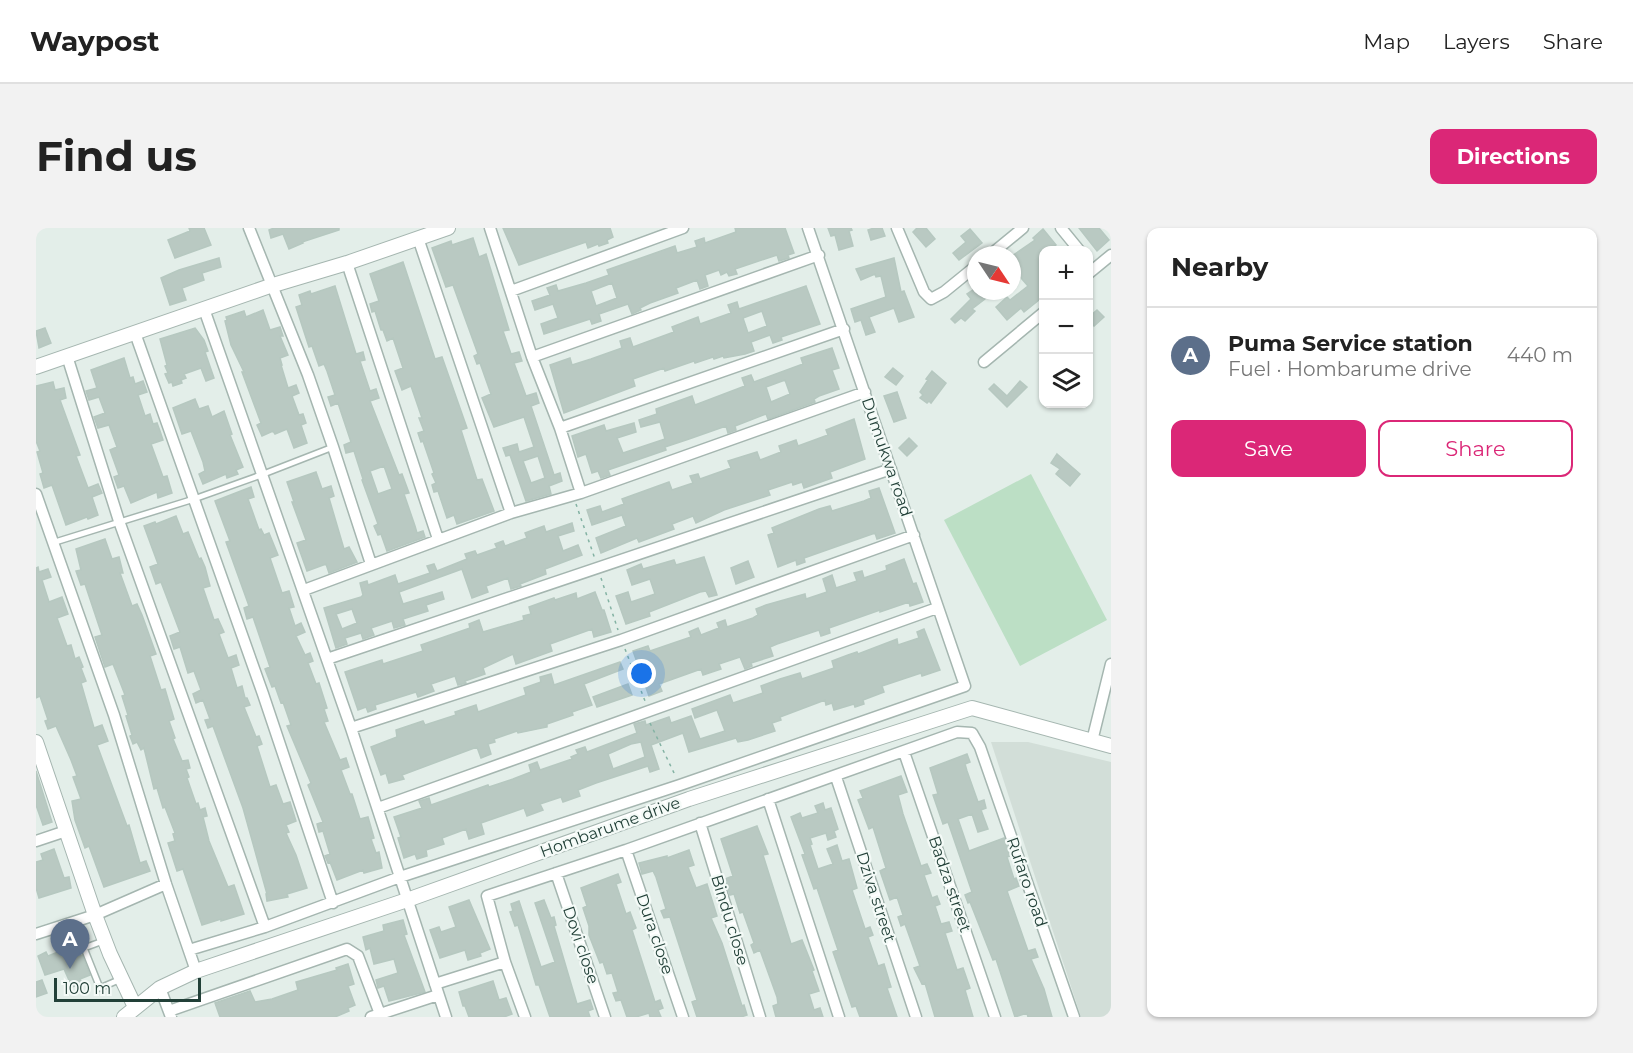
<!DOCTYPE html>
<html lang="en">
<head>
<meta charset="utf-8">
<style>
	body { margin:0; font-family:Montserrat,sans-serif; background:#f2f2f2; color:#222 }
	.controls { position:absolute; right:18px; top:18px; display:grid; overflow:hidden; border-radius:12px; box-shadow:0 2px 4px #0004 }
	.controls button { width:54px; height:54px; display:grid; place-items:center; padding:0; border:0; border-bottom:2px solid #e0e0e0; background:#fff; color:#222; font:30px sans-serif }
	.compass { position:absolute; left:931px; top:18px; width:54px; height:54px; border-radius:50%; background:#fff; box-shadow:0 2px 4px #0004; rotate:125deg }
	.scale { position:absolute; left:18px; bottom:15px; width:147px; box-sizing:border-box; padding-left:6px; border:3px solid #224038; border-top:0; font-size:16px; line-height:21px; white-space:nowrap; color:#224038; -webkit-text-stroke:4px #f4faf7; paint-order:stroke }
	.you { position:absolute; left:606px; top:446px; width:21px; height:21px; margin:-15px; border:4px solid #fff; border-radius:50%; background:#1a73e8; box-shadow:0 0 0 9px #1a73e833 }
	.badge { display:grid; place-items:center; width:39px; height:39px; border-radius:50%; background:#db2777; color:#fff; font-size:20px; font-weight:700 }
	.pin { position:absolute; translate:-50% -50px; filter:drop-shadow(0 2px 3px #0008) }
	.pin::after { content:''; position:absolute; top:32px; width:21px; height:18px; background:inherit; clip-path:polygon(0 0,100% 0,50% 100%) }
	.list { margin:0; padding:0; list-style:none }
	h2 { display:flex; justify-content:space-between; align-items:center; height:78px; margin:0; padding:0 24px; font-size:26px }
	h2 small { font-size:20px; font-weight:400; color:#767676 }
	.list li { display:grid; grid-template-columns:39px 1fr auto; gap:18px; align-items:center; box-sizing:border-box; height:96px; padding:0 24px; border-top:2px solid #e0e0e0 }
	.list b { display:block; font-size:22px; white-space:nowrap }
	.list p { margin:0; font-size:20px; white-space:nowrap; color:#767676 }
	.list em { font-size:20px; font-style:normal; color:#767676 }
	.actions { display:flex; gap:12px; padding:18px 24px }
	.actions a { flex:1; padding:14px 0; border:2px solid #db2777; border-radius:12px; text-align:center; font-size:21px; color:#db2777 }
	.actions .main { background:#db2777; color:#fff }
	.icon { flex:none; width:33px; height:33px; fill:none; stroke:currentColor; stroke-width:2; stroke-linecap:round; stroke-linejoin:round }
	.map { position:relative; flex:none; width:1075px; height:789px; overflow:hidden; border-radius:12px }
	header { display:flex; align-items:center; gap:36px; box-sizing:border-box; height:84px; padding:0 30px; background:#fff; border-bottom:2px solid #e0e0e0 }
	header strong { font-size:28px }
	nav { display:flex; gap:33px; margin-inline-start:auto; font-size:21px }
	.intro { display:flex; align-items:center; justify-content:space-between; box-sizing:border-box; height:144px; padding:0 36px }
	h1 { margin:0; font-size:42px }
	.button { padding:15px 27px; border-radius:12px; background:#db2777; color:#fff; font-size:21px; font-weight:700 }
	main { display:flex; gap:36px; padding:0 36px }
	aside { flex:1; background:#fff; border-radius:12px; box-shadow:0 2px 4px #0004 }
	.map>svg:first-child { display:block }
</style>
</head>
<body>
<header>
<strong>Waypost</strong>
<nav><a>Map</a><a>Layers</a><a>Share</a></nav>
</header>
<div class="intro"><h1>Find us</h1><a class="button">Directions</a></div>
<main>
<div class="map">
<svg width="1075" height="789" viewBox="0 0 1075 789">
	<rect width="100%" height="100%" fill="#e3eee9"/>
	<path fill="#d2ded8" d="M955,514H992L1075,534V789H1045Z"/>
	<path fill="#bcdfc5" d="M995,246L1071,392L984,438L908,292Z"/>
	<path fill="#b9c9c2" stroke="#b6c8c0" stroke-width="1.5" fill-rule="evenodd" d="M153,0H168L175,17L139,30L132,12L154,3Z
		M238,0H303V2L266,14L267,15L253,21L247,6L235,10L233,2Z
		M467,0H574L577,9L571,12L572,15L563,18L562,16L552,20L550,14L483,37Z
		M699,0H749L758,25L752,27L753,30L743,33L741,27L699,41L701,46L693,48L691,44L685,47L683,42L669,47L672,58L664,61L661,52L640,60L642,65L614,75L604,80L605,82L596,86L592,76L563,86L565,93L556,96L554,91L508,106L505,96L522,90L517,76L499,82L496,73L514,67L511,60L520,57L522,63L550,55L573,47L571,42L639,18L641,25L661,19L659,13L668,10L669,15L700,4ZM576,55L581,70L560,78L555,63Z
		M792,0H815L816,2L813,3L817,18L803,22L799,7L795,8Z
		M838,0H846L849,8L835,12L832,2Z
		M881,0H890L899,11L890,19L877,4Z
		M1043,0H1063L1073,12L1061,23Z
		M934,1L946,15L923,32L917,25L930,14L925,8Z
		M1007,1L1020,17L1014,22H1008V68L988,84L985,80L971,92L960,79L971,69L974,72L992,58L980,44L976,47V28L999,12L997,10Z
		M437,10L443,29L450,26L473,102L467,103L475,126L483,124L486,133L478,135L490,168L500,165L503,175L495,178L518,247L524,245L526,253L513,258L515,266L490,273L474,227L470,228L467,220L481,216L483,224L498,219L488,189L458,199L446,170L455,166L444,135L441,136L438,128L442,126L417,57L410,59L396,20L415,13L416,17ZM502,228L509,250L495,255L487,233Z
		M183,30L185,39L166,45L168,52L146,60L150,72L134,77L125,50L143,42Z
		M858,30L865,64L868,63L878,89L863,94L858,80L833,89L839,104L830,107L825,92L819,94L815,81L850,69L845,48L840,49L839,46L825,52L820,41Z
		M367,34L399,131L406,129L431,200L425,202L441,252L446,251L458,283L421,296L418,287L411,290L402,263L398,264L396,257L400,255L396,246L398,245L387,213L385,214L382,205L388,203L383,190H386L375,158L366,162L359,143L367,140L357,110L351,113L347,102H345L339,83L336,84L334,76L343,73L334,46Z
		M299,58L320,126L327,124L329,132L324,133L334,163L340,161L343,170L334,173L363,247L366,246L373,265L368,266L379,298L381,305L387,303L389,309L351,323L345,306L342,307L338,298L342,296L326,252L327,251L318,223L310,225L308,217L315,214L302,175L295,178L292,169L299,167L291,143L288,136L283,138L276,118L273,119L260,79L266,77L263,67L274,63L275,66ZM348,238L356,261L342,266L334,243Z
		M770,58L784,96L745,109L746,112L737,115L734,107L715,114L718,123L709,126L688,130L687,128L678,131L677,129L659,135L658,133L629,143L628,140L597,151L599,158L528,185L514,137L534,130L536,137L555,131L586,120L584,113L594,110L597,119L638,104L636,99L662,89L664,96L695,85L692,77L701,74L703,81ZM726,83L731,98L712,105L707,90Z
		M940,60V63H942L949,71L936,81L939,83L929,93L925,90L919,95L915,91L935,71L931,66Z
		M227,82L234,102L244,99L247,108H244L252,127L244,130L246,137H245L252,160L260,157L263,165L256,168L263,187L267,186L270,195L265,197L271,215L258,220L251,201L239,206L237,203L226,208L221,197L225,195L206,144H208L195,117L189,93L191,92L190,89L208,83L210,89Z
		M1061,82L1068,89L1058,98L1053,89Z
		M9,100L15,115L3,120L0,103Z
		M159,100L168,112L172,123L169,124L178,150L170,153L165,140L148,146L150,150L145,152L146,155L137,158L136,154L133,155L129,146L132,145L129,138L131,137L124,111Z
		M796,120L803,140L796,142L803,161L783,168L778,171L779,174L732,191L730,186L699,198L700,202L692,205L690,198L653,211L629,219L630,222L572,242L574,247L565,250L562,243L556,245L550,226L542,229L536,208L568,197L570,203L598,195L600,204L581,210L587,225L629,211L624,194L605,199L603,192L621,186L620,181L656,168L659,177L709,158L706,150L715,147L718,154L767,136L765,130ZM749,152L754,166L735,174L730,159Z
		M88,130L94,150L97,149L99,156L107,153L111,164L102,167L109,188L114,186L117,196L121,195L124,203L127,212L115,216L127,249L131,248L136,265L122,270L121,264L95,275L88,258L82,260L78,249L83,247L74,222L81,219L73,197L62,200L58,189L69,185L63,169L53,172L50,163L61,160L55,142Z
		M857,140L867,148L860,157L849,149Z
		M896,143L910,155L895,175L893,173L891,175L884,170L887,167L884,164L892,152L890,151Z
		M984,153L991,159L971,179L953,161L958,156L971,168Z
		M17,154L19,162L28,160L30,170L24,172L44,227L40,228L52,260L62,256L66,265L56,269L62,287L52,291L51,289L30,297L16,257L8,260L4,246L7,245L1,224L4,223L0,213V158Z
		M861,164L870,190L858,194L848,168Z
		M159,171L163,181L172,178L176,189L188,183L196,206L194,207L207,239L200,242L202,246L191,250L190,246L167,256L163,246L169,243L167,234L155,203L146,206L137,180Z
		M818,191L829,231L794,244L796,250L768,260L766,254L757,257L756,254L732,262L734,267L688,282L660,295L657,288L636,296L638,301L603,314L601,310L565,325L560,310L590,298L586,287L556,297L551,282L564,278L566,284L588,276L586,271L633,254L636,262L657,255L654,248L662,246L664,251L695,240L692,233L721,224L724,232L745,224L743,218L760,212L762,218L792,207L790,202Z
		M873,210L881,218L871,228L863,220Z
		M1021,226L1044,246L1034,258L1020,246L1024,241L1015,235Z
		M280,244L286,261L295,258L298,268L293,270L308,321L313,319L321,334L293,345L290,336L271,343L261,315L270,312L256,274H258L251,254Z
		M215,259L218,269L212,271L223,302L225,301L228,307L233,305L242,327L234,330L246,365L253,363L258,379L253,380L259,398L265,395L269,404L260,408L269,427L274,425L277,433L272,435L280,456L283,455L291,480L288,481L292,493L288,494L304,532L310,530L313,539L305,542L314,566H316L324,591L332,589L338,610L335,611L340,625L343,624L346,640L328,645L327,642L301,652L294,634L292,635L289,628L294,626L287,603L283,604L281,596L287,594L272,557L275,555L251,498L255,497L247,474L245,475L239,458L236,459L229,441L234,439L217,389L211,391L208,380L213,378L190,314L194,313L179,273Z
		M843,260L859,305L841,311L839,305L768,330L769,334L761,337L760,332L742,339L732,307L738,305L736,300L783,281L794,278L796,283L828,273L835,270L833,263Z
		M140,288L147,306L152,304L163,331L165,330L169,339L174,358L167,360L178,392L182,391L188,404L183,406L192,430L200,427L203,437L195,440L201,460L206,458L209,470H211L214,477L208,479L220,509L223,508L226,516L221,518L234,559L240,557L247,576L254,574L260,593L250,597L253,604L250,605L260,627L271,660L251,666L252,669L231,673L230,666H231L207,580L177,498L172,500L169,492L174,491L167,472L160,475L157,466L165,462L158,443L152,445L144,419L138,421L134,408L144,404L125,354L120,356L114,339L122,336L108,298L119,294L120,296Z
		M536,295L538,303L522,308L527,323L542,317L546,327L509,341L510,346L484,356L485,358L475,361L472,350L450,358L452,364L436,370L426,341L363,364L367,376L406,364L408,371L390,377L392,383L367,391L369,397L358,400L356,393L335,400L338,407L327,411L325,405L309,410L311,416L300,420L288,380L325,369L327,367L324,355L331,353L332,357L359,347L362,356L394,345L391,338L398,336L401,343L431,331L429,326L439,323L441,327L461,320L459,316L467,313L469,318L491,310L489,305L497,302L508,298L510,304ZM316,381L321,395L306,401L300,386Z
		M69,311L76,331L83,329L87,345H84L96,378L101,376L106,387L120,426L114,428L125,462L129,461L138,491L133,493L139,510L137,511L146,533L152,532L154,540L150,541L153,549L151,550L160,576L162,575L164,582L169,580L171,588L167,589L173,613L192,659L198,657L208,686L185,693V691L166,697L147,641L141,643L132,615L139,613L137,606L139,605L129,579L127,580L121,560L118,561L108,520L105,522L101,514L97,516L94,508L96,507L90,488L92,487L86,468L89,467L77,436L69,439L59,409L66,407L49,356L45,357L40,343L45,342L40,321Z
		M668,329L681,367L673,369L670,363L664,364L613,384L614,388L590,396L580,368L592,364L595,374L619,366L614,351L596,357L591,342L605,336L607,341L638,332L640,337Z
		M868,331L877,356L880,355L887,374L874,378L873,374L844,384V382L793,400L794,405L785,408L783,402L741,416L734,419L737,428L715,435L716,438L709,441L704,429L683,436L685,441L667,447L665,441L623,456L626,463L613,468L597,423L612,418L614,423L655,409L653,404L662,400L665,407L683,400L681,395L689,392L691,399L717,390L722,387L720,381L730,377L769,366L770,371L791,364L787,351L796,347L800,360L821,353L818,345L826,343L828,350L851,342L850,338Z
		M712,333L718,349L700,356L695,340Z
		M2,339L3,344L12,341L15,349L6,352L13,374L26,369L32,386L21,390L31,418L35,417L39,431L43,429L47,439L45,440L50,453L45,455L58,500L66,497L72,513L61,517L91,598L93,597L104,635L110,633L114,643L68,659L53,618L49,620L39,592L36,573L45,571L37,549L41,548L35,532L20,498L12,501L9,493L12,492L4,468L0,470V340Z
		M559,364L566,382H568L575,404L558,409L556,401L514,416L516,423L480,436L477,426L447,440L449,446L429,453L430,455L422,457L419,448L395,456L398,463L382,469L380,464L339,477L340,481L332,484L330,479L322,482L309,444L346,432L347,436L387,423L385,417L434,400L433,396L443,392L447,404L488,392L487,388L495,386L493,379L518,370L519,372L540,365L541,371Z
		M888,401L904,442L886,448L885,445L846,458L848,464L827,472L828,476L819,479L818,476L798,482L796,475L790,477L789,472L744,489L745,492L736,495L739,503L712,512L702,514L700,510L653,524L647,505L615,517L623,541L614,544L612,538L560,555L542,562L544,568L527,574L525,569L504,576L507,582L491,588L488,580L445,595L448,606L433,611L430,601L406,610L408,616L390,622L391,628L381,631L379,626L368,630L362,610L365,609L358,589L386,580L383,573L393,570L395,577L452,557L453,559L477,551L495,544L493,537L501,534L504,542L536,531L535,529L542,526L540,522L549,519L551,524L601,505L598,496L609,493L610,497L633,489L635,495L655,488L664,511L689,503L681,482L659,490L656,481L694,467L697,475L727,465L725,458L744,451L764,445L766,451L798,440L796,433L812,427L821,424L822,426L861,411L862,417L883,410L881,404ZM605,514L609,529L577,541L572,526L595,516Z
		M584,434L587,441L548,456L556,477L536,484L537,487L511,496V499L482,505L481,503L458,511L459,514L452,516L455,526L445,530L441,519L366,547L368,551L353,555L350,545L345,547L335,519L361,509L360,502L387,493L389,497L420,487L419,484L440,477L442,484L490,467L488,460L505,454L504,449L515,446L518,457Z
		M592,456L596,467L561,479L557,469Z
		M931,526L934,534L929,536L931,543L942,574L948,572L950,580L945,582L952,601L942,604L936,586L922,591L933,623L968,610L974,628L971,629L978,651L980,650L983,658L971,663L992,723L999,721L1002,729L995,731L1008,761L1016,789H992L991,785L979,789L960,731L957,732L934,674L932,675L929,667L936,664L912,594L907,596L897,567L902,566L894,540Z
		M0,543L16,594L7,597L0,577Z
		M865,548L871,564L862,567L867,586L885,638L891,636L895,645L888,647L896,670L901,668L904,676L899,678L905,696L913,694L916,703L909,705L921,742L927,740L934,760L929,762L937,789H899L889,755L886,756L878,740L884,738L869,696L865,698L862,689L867,687L861,669L854,672L844,643L850,640L837,599L833,601L822,572L827,570L824,563Z
		M787,575L789,582L795,580L802,601L798,603L800,609L792,612L790,605L774,610L776,616L774,617L782,641L797,636L791,621L801,617L806,633L813,631L821,660L816,662L829,701L834,699L837,707L832,709L840,732L842,738L848,736L855,759L851,760L861,789H824L820,778L816,779L797,724L802,722L781,660L778,661L766,627L769,626L755,589L764,585L766,590L782,585L779,578Z
		M721,598L732,626L727,627L755,716L766,712L778,742L776,743L783,763L773,766L778,782L784,780L787,789H740L737,778L742,776L741,769L724,722L718,725L715,717L718,715L707,684L704,685L698,666L694,667L689,651L697,648L685,611Z
		M18,621L28,650L33,649L35,660L3,670L0,660V634L7,632L5,626Z
		M653,622L658,637L652,639L660,660L671,656L681,688L675,690L686,715L706,778L708,777L711,787L705,789H661L656,774L661,772L634,689L628,690L625,683L630,681L620,649L617,643L606,646L605,642L603,635L631,628V630Z
		M582,646L585,654L580,656L590,686L594,684L600,700L596,702L619,774L624,772L627,780L622,782L625,789H614L613,785L600,789H591L585,772L580,773L577,765L582,764L576,745L571,746L567,734L564,735L553,707V698L547,680L551,678L545,660Z
		M433,672L454,721L444,725L445,728L432,732L429,722L404,730L394,702L403,699L405,704L420,699L413,679Z
		M508,672L515,690L518,689L520,697L518,698L541,776L554,772L557,781L552,783L554,789H514L503,757H500L482,697L479,698L474,684L477,683L475,676L483,673L505,739L519,734L499,675Z
		M367,692L371,706L368,707L389,764L353,773L348,758L342,760L340,752L362,745L358,731L338,736L334,720L330,722L327,709L348,703L347,697Z
		M32,720L36,731L46,727L54,747L44,751L46,755L36,759L28,741L9,747L2,728L10,724L12,728Z
		M312,736L318,756L312,758L319,777L312,780L313,783L299,789H184L179,775L214,763L219,774L236,771L262,762L260,754L301,742L300,740Z
		M6,752L11,765L0,769V754Z
		M457,753L463,772L470,770L476,786L468,789H433L429,778H427L423,764Z"/>
	<g fill="none" stroke-linecap="round" stroke-linejoin="round">
		<defs>
			<path id="service" d="M16,315L158,271L225,247L297,219
				M67,713L48,720L64,760L85,751"/>
			<path id="minor" d="M213,0L272,147L297,219L335,336
				M454,0L496,129L524,200L545,265
				M861,0L888,64L895,71L908,64L940,38
				M1025,0L1043,22
				M382,10L475,285
				M954,27L987,0
				M311,35L402,311
				M1052,46L1075,27
				M475,63L647,0
				M168,81L315,500L410,789
				M99,105L227,466L297,675
				M31,128L83,293L229,699
				M496,129L783,27
				M948,134L1008,84
				M524,200L808,101
				M0,266L78,487L130,656L160,743
				M268,362L475,285L545,265L829,164
				M291,431L855,241
				M315,500L585,412L878,307
				M1056,513L1075,436
				M868,524L959,789
				M800,549L880,789
				M732,571L803,789
				M342,580L901,380
				M664,595L724,789
				M0,613L30,603
				M590,622L647,789
				M520,645L569,789
				M0,706L59,687L130,656
				M153,722L229,699L364,649L644,557L929,458L772,0
				M399,756L469,734
				M124,760L135,789
				M133,783L311,721L322,728L344,786
				M335,789L402,767
				M489,789L469,734L451,668L590,622L921,504L936,505L944,519L1038,789"/>
			<path id="tertiary" d="M0,139L234,58L311,35L412,0
				M0,514L59,687L74,726L99,779
				M88,789L124,760L160,743L371,672L653,571L936,480L1075,518"/>
		</defs>
		<use href="#service" stroke="#a5b6b0" stroke-width="8"/>
		<use href="#minor" stroke="#a5b6b0" stroke-width="13"/>
		<use href="#tertiary" stroke="#a5b6b0" stroke-width="16"/>
		<path stroke="#83b2a3" stroke-width="1.5" stroke-dasharray="3 4.5" stroke-linecap="butt" d="M540,276L559,331
			M565,350L582,402
			M589,421L609,473
			M614,495L639,547"/>
		<use href="#service" stroke="#fff" stroke-width="5"/>
		<use href="#minor" stroke="#fff" stroke-width="10"/>
		<use href="#tertiary" stroke="#fff" stroke-width="14"/>
	</g>
	<g text-anchor="middle" dominant-baseline="central" stroke-width="4.5" stroke-linejoin="round" paint-order="stroke">
		<g font-size="16" fill="#224038" stroke="#f4faf7">
			<text transform="translate(851 229) rotate(71)">Dumukwa road</text>
			<text transform="translate(574 599) rotate(-20)">Hombarume drive</text>
			<text transform="translate(991 654) rotate(71)">Rufaro road</text>
			<text transform="translate(914 656) rotate(71)">Badza street</text>
			<text transform="translate(840 669) rotate(72)">Dziva street</text>
			<text transform="translate(694 692) rotate(73)">Bindu close</text>
			<text transform="translate(619 706) rotate(71)">Dura close</text>
			<text transform="translate(545 717) rotate(71)">Dovi close</text>
		</g>
	</g>
</svg>
<div class="controls">
<button>+</button>
<button>−</button>
<button><svg class="icon" aria-label="layers" viewBox="0 0 24 24"><path d="M12 4l9 5-9 5-9-5zM3 14l9 5 9-5"/></svg></button>
</div>
<svg class="compass" viewBox="-18 -18 36 36"><path d="M0-13l5 13h-10z" fill="#e53935"/><path d="M0 13l5-13h-10z" fill="#767676"/></svg>
<div class="scale">100 m</div>
<div class="you"></div>
<div class="pin badge" style="left:34px;top:741px;background:#5c6f8a">A</div>
</div>
<aside>
<h2>Nearby<small></small></h2>
<ul class="list">
<li><span class="badge" style="background:#5c6f8a">A</span><div><b>Puma Service station</b><p>Fuel · Hombarume drive</p></div><em>440 m</em></li>
</ul>
<div class="actions"><a class="main">Save</a><a>Share</a></div>
</aside>
</main>
</body>
</html>
